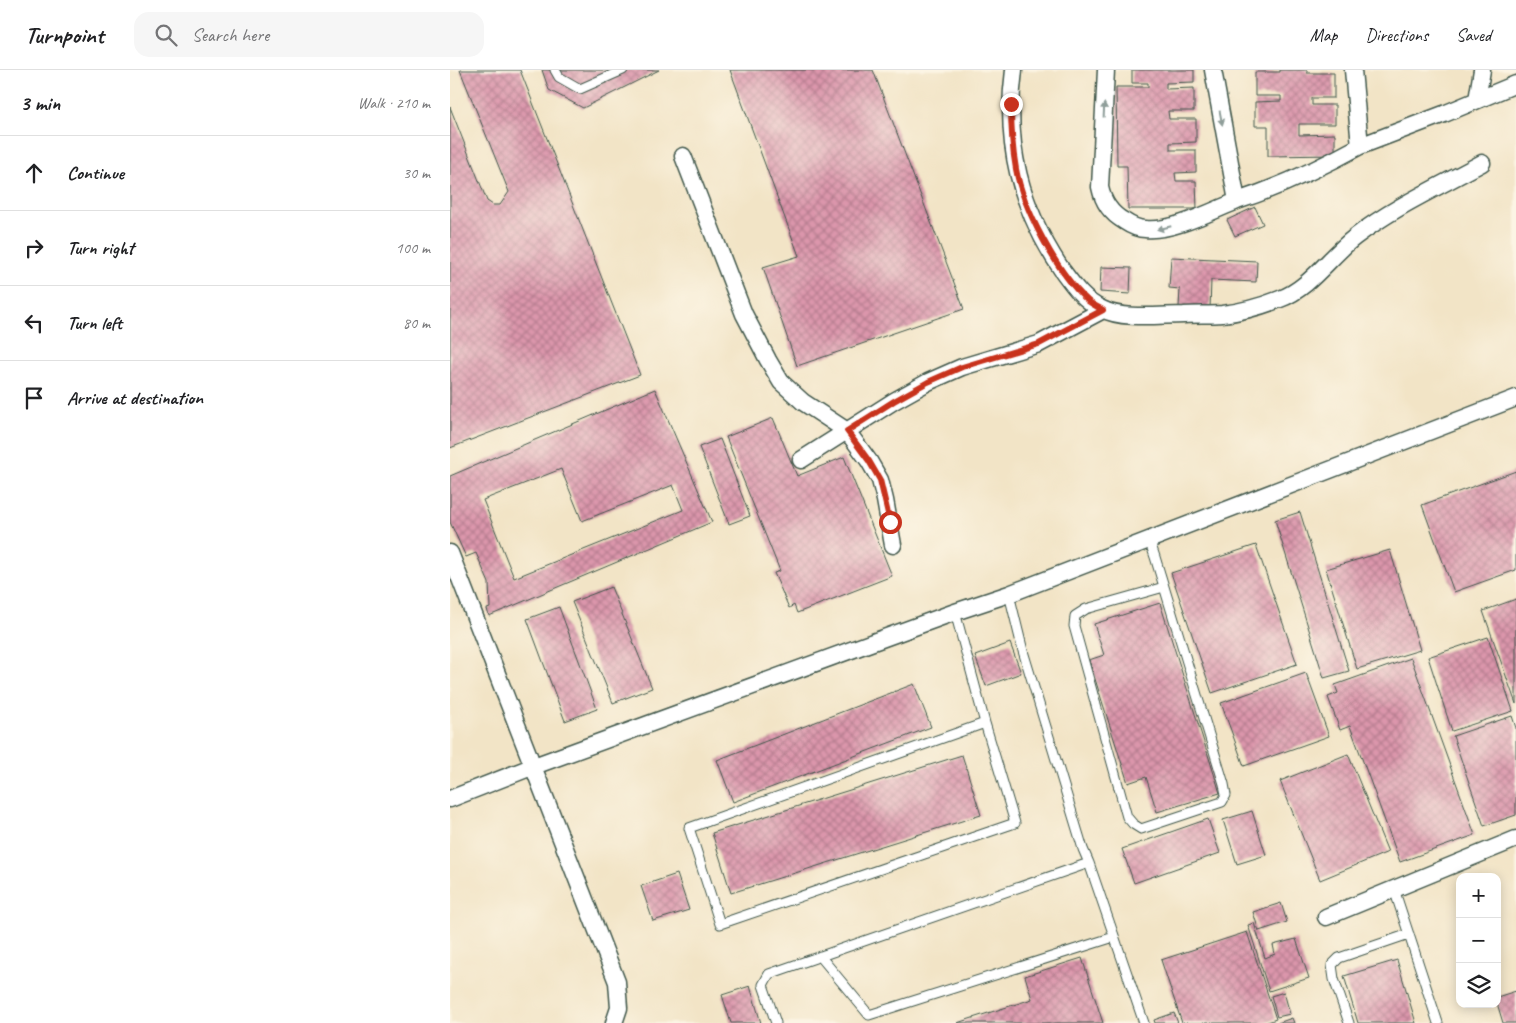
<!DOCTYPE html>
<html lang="en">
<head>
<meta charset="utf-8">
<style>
	body { margin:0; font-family:Caveat,sans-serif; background:#f6f6f6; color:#202124 }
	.controls { position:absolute; right:15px; bottom:15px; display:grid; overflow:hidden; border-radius:10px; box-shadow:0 2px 12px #0003 }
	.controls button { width:45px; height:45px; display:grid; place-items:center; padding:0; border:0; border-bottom:1px solid #e0e0e0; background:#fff; color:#202124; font:25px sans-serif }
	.stop { position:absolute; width:15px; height:15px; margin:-11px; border:4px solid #c8321e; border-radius:50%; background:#fff }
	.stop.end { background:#c8321e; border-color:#fff; box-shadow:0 1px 5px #0008 }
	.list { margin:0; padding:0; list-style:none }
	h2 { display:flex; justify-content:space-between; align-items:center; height:65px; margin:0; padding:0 20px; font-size:21px }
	h2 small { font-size:16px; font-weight:400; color:#757577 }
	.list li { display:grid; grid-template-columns:32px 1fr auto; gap:15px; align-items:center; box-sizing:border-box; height:75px; padding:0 20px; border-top:1px solid #e0e0e0 }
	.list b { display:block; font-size:19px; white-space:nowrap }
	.list em { font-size:16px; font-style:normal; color:#757577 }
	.icon { flex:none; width:28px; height:28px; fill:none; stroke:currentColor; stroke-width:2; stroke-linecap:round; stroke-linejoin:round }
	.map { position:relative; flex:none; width:1066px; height:953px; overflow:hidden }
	header { display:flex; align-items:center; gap:30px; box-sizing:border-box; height:70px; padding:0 25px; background:#fff; border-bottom:1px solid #e0e0e0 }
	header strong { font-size:24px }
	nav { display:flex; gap:28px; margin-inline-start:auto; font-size:18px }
	.search { width:350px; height:45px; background:#f6f6f6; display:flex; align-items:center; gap:12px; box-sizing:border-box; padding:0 18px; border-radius:15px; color:#757577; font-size:19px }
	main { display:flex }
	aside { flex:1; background:#fff }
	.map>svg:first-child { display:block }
</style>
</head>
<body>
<header>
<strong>Turnpoint</strong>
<div class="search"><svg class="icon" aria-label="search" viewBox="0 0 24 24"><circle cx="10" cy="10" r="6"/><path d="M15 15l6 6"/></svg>Search here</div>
<nav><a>Map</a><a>Directions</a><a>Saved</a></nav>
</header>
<main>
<aside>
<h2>3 min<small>Walk · 210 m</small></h2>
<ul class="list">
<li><svg class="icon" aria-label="ahead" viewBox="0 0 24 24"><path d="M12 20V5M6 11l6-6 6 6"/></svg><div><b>Continue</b></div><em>30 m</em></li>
<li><svg class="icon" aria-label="right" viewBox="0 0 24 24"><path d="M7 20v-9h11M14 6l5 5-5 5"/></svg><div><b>Turn right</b></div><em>100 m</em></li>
<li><svg class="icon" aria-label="left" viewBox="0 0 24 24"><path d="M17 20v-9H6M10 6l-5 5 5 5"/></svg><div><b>Turn left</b></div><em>80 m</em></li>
<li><svg class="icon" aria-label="arrive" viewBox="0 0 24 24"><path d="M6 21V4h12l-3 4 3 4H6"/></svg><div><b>Arrive at destination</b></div></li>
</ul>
</aside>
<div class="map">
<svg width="1066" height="953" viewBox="0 0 1066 953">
	<defs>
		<pattern id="building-cross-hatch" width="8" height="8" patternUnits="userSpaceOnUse" patternTransform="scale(1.25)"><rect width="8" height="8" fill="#dc96ac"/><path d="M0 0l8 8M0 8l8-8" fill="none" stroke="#b27c8d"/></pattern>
	</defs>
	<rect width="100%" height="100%" fill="#fcf5e5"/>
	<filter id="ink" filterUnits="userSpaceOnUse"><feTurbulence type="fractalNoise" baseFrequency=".02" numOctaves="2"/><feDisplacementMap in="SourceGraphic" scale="10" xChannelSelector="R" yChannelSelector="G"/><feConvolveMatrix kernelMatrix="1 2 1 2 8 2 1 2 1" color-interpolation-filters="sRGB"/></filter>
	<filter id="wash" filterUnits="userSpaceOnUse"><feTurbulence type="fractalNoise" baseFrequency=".0096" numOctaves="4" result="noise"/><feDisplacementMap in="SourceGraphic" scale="20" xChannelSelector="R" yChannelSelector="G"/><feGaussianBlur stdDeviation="1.12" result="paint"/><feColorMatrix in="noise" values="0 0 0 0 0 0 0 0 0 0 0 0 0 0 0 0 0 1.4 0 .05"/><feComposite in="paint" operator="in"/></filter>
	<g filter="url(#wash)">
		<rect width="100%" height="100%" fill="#f2e4c6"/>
		<g id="blocks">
			<path fill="url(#building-cross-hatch)" fill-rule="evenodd" d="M10,0H70L190,305L0,378V37L37,131L43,135H50L59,122Z
				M92,0H209L133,38L99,20Z
				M280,0H423L514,239L347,296L313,197L349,186Z
				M682,0H744V12L716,13V19L744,18V41H718L719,49H746V72L720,73V80H746V102L725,103L726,111H746L747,139H678L677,96H667L666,17H698V13H682Z
				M830,0H857V3H884V28H862V35H885V54H849V65L885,64V85L818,86V56H805V32L831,31V26H805V2H830Z
				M805,137L813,154L785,166L777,150Z
				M721,187L807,191L806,212L761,210L760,239L729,237L730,219L719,218Z
				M651,197L681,198L680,224L650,222Z
				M205,319L262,452L39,546L37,539L40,538L39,513L26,483L16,487L0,452V406ZM111,399L132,451L223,415L233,440L64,508L33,430Z
				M323,348L347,406L394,387L442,506L347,543L344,535L339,538L324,503L330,501L276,367Z
				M270,369L300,446L279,454L249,377Z
				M1066,401V500L1004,522L972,435Z
				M850,442L899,601L874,608L825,450Z
				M806,475L847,594L762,623L721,503Z
				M940,480L970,580L907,599L876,499Z
				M161,517L202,618L163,633L122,532Z
				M1066,529V634L1033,541Z
				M710,533L770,723L707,742L696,707L678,713L639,590L654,585L644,554Z
				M109,537L147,639L115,651L77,549Z
				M1038,567L1063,641L1002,661L978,587Z
				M560,573L571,603L536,616L525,586Z
				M961,588L1025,765L950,792L900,656L890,660L878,627L888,623L885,615Z
				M856,603L879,666L794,696L771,633Z
				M464,614L481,657L283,732L267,690Z
				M1062,646L1066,658V745L1034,756L1003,666Z
				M898,684L938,782L870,810L830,711Z
				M512,685L531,745L281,823L262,763Z
				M802,741L816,785L787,794L773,750Z
				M758,749L770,783L684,813L672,779Z
				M227,804L239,840L203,851L191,816Z
				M831,833L837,852L809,861L803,842Z
				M804,853L815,888L825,884L823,875L846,869L859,908L819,921L798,855Z
				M797,862L826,949L815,953H732L711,890Z
				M632,888L653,953H507L582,929L575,906Z
				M947,890L966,953H908L894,906Z
				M300,916L311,953H281L272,925Z
				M1066,921V953H1053L1047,933V927Z
				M834,922L840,944L827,947L821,926Z
				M724,943L728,953H705L704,950Z
				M842,948L844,953H828Z"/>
		</g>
	</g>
	<g filter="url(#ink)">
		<use href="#blocks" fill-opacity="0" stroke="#3f564a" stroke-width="1"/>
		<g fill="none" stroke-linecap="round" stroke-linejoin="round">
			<defs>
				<path id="service" d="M105,0L109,7L130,19L173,0
					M699,469L705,487L774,714L776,725L772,732L691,759L683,754L677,747L624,556L625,546L636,539L714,517
					M559,524L573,581L633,779L639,793L694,953
					M505,542L535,653L565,753L270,854L239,758L535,653
					M944,819L988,953
					M370,886L419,945L664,867
					M326,953L313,915L319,904L639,793
					M899,953L884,909L882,895L889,888L959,864"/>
				<path id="minor" d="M564,0C554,74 570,138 612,200C623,215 634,231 652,239C673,250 710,245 734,245C746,244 759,245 772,244C791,242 812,236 830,229C860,218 880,186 905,167C942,138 990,116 1032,93
					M656,0L650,117C653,132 660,143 674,151C680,155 687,159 695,159C722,162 762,141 787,131L763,0
					M1027,30L1032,0
					M910,76L994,44L1066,14
					M233,86L294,244L318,290L331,312L353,332L397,361L419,391L430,410L435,430L443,475
					M787,131C830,117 870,98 910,76L903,0
					M351,390L444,331L478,312L512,297L589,274L653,240
					M0,483L167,912L169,938L164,953
					M0,729L84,696L505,542L559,524L1066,328
					M876,847L1066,769"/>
			</defs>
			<use href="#service" stroke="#3f564a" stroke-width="11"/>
			<use href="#minor" stroke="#3f564a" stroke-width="19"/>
			<use href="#service" stroke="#fff" stroke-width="9"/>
			<use href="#minor" stroke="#fff" stroke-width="16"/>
		</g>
		<defs><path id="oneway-solid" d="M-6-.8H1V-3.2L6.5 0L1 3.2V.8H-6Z" transform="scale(1.25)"/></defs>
		<g fill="#8f9e9a">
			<use href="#oneway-solid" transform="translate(654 40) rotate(-87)"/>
			<use href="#oneway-solid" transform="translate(771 48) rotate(79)"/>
			<use href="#oneway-solid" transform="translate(714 158) rotate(167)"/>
		</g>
	</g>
	<g fill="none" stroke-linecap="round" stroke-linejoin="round" filter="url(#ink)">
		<path stroke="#c8321e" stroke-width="6" d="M440,452L430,410L419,391L397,361L444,331L478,312L512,297L589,274L653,240C648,237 641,234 637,230C607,203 573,138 566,99C562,77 561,56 561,34"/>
	</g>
</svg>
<div class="controls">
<button>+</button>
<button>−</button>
<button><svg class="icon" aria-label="layers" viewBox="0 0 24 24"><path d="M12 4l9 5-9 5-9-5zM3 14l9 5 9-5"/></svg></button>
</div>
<div class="stop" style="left:440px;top:452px"></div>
<div class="stop end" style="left:561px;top:34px"></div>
</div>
</main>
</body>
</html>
